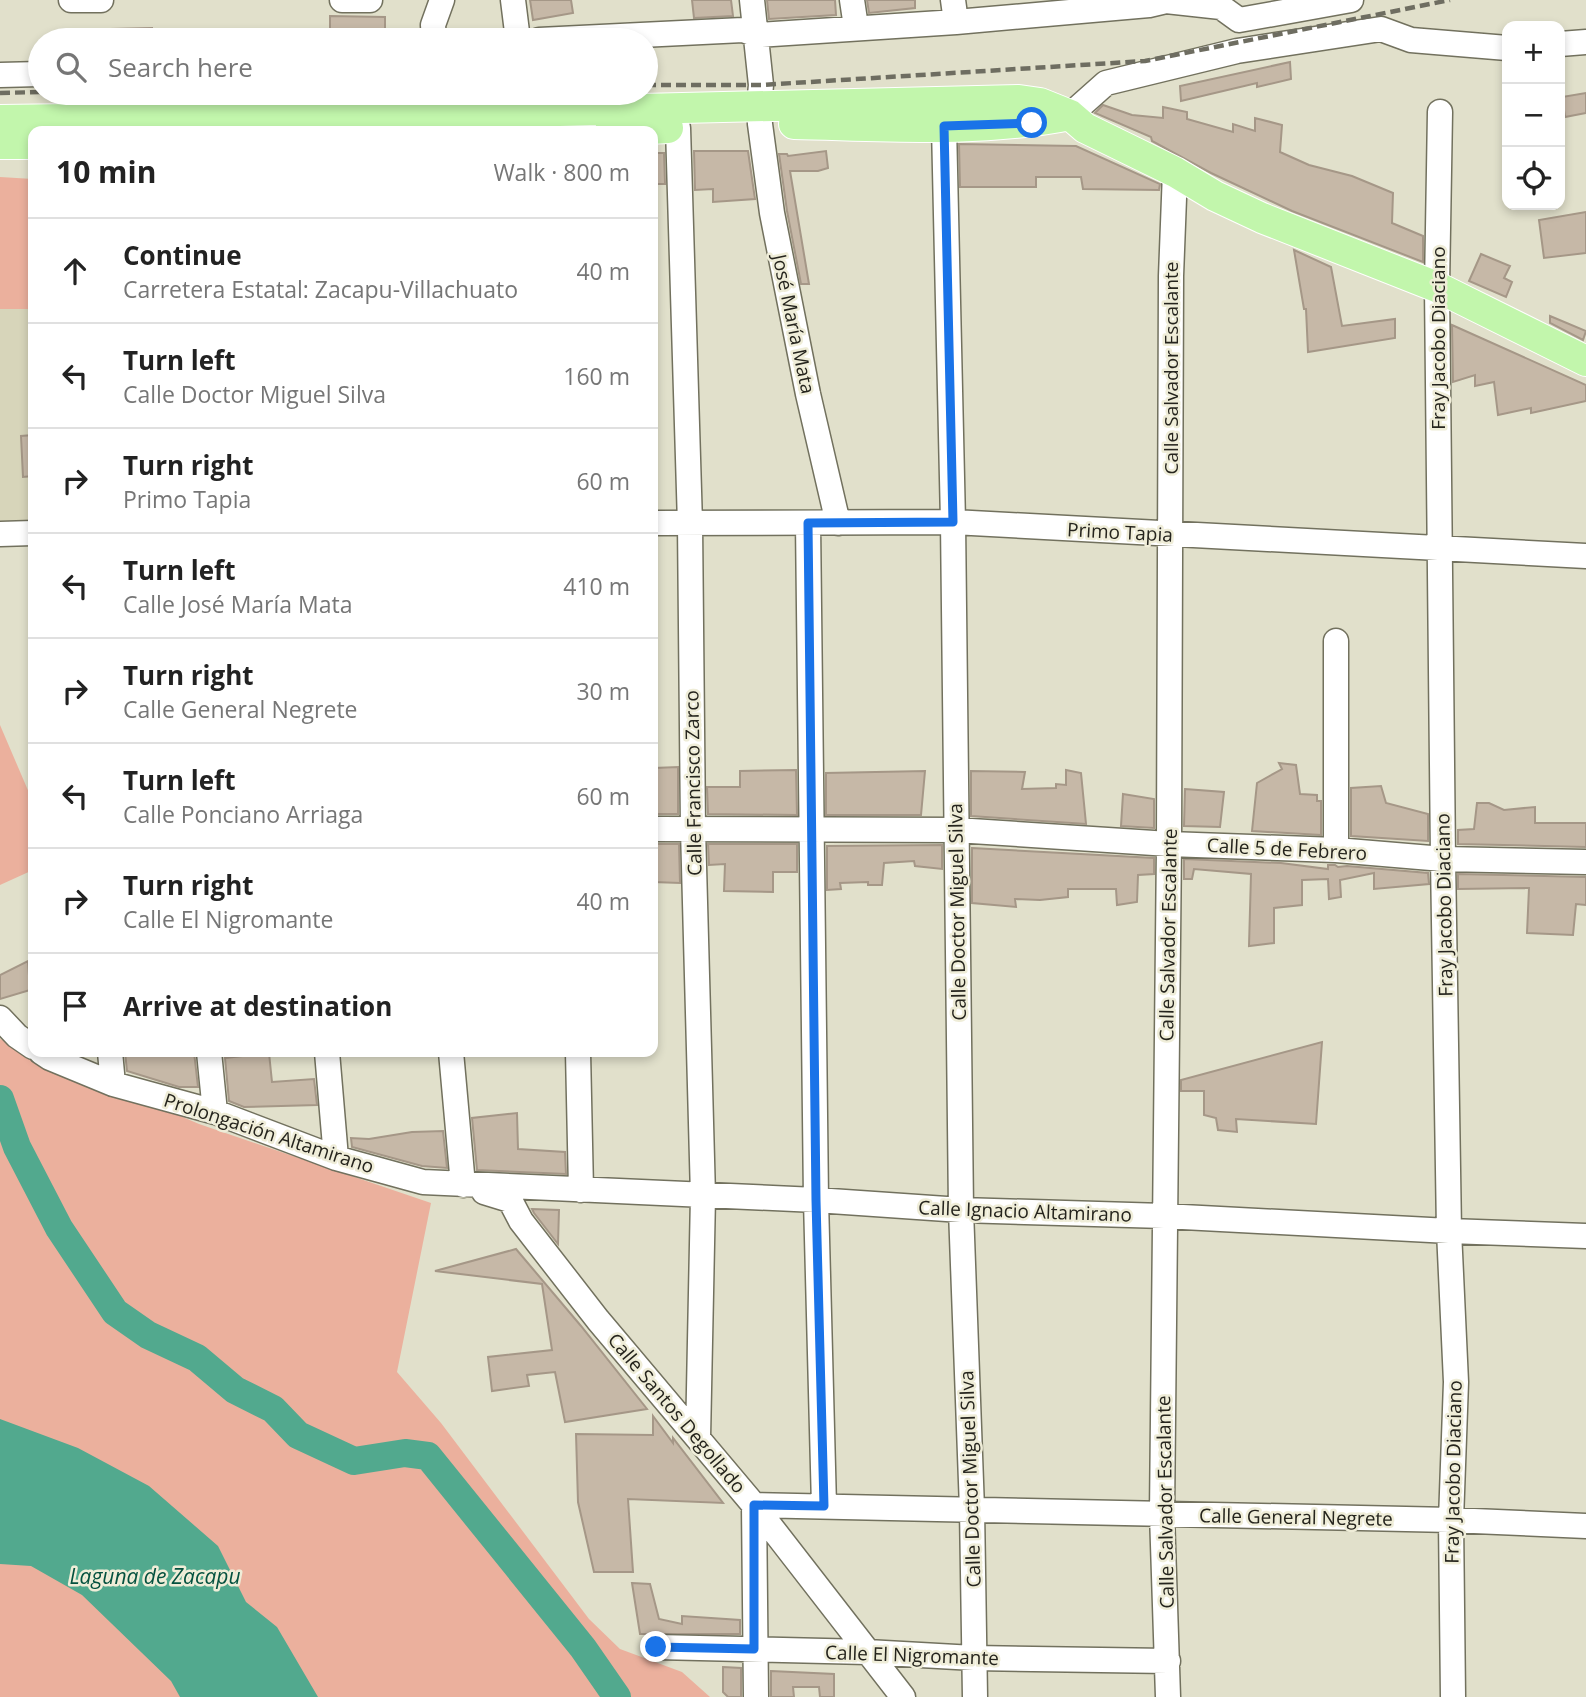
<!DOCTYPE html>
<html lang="en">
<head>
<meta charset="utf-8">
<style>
	body { margin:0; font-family:"Open Sans",sans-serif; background:#f2f2f2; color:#222 }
	.controls { position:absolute; right:21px; top:21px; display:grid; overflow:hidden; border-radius:14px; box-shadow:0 4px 10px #0003 }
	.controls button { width:63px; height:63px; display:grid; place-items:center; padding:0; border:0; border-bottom:2px solid #e0e0e0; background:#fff; color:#222; font:35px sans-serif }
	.stop { position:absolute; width:21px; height:21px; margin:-16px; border:5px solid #1a73e8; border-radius:50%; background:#fff }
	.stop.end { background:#1a73e8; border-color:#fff; box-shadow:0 2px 7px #0008 }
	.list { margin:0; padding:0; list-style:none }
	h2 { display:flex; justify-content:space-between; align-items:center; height:91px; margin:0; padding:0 28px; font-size:30px }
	h2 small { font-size:23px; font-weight:400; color:#767676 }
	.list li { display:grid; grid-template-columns:46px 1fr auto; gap:21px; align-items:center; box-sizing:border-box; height:105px; padding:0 28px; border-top:2px solid #e0e0e0 }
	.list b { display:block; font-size:26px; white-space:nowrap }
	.list p { margin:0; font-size:23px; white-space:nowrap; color:#767676 }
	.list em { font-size:23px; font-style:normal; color:#767676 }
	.icon { flex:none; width:38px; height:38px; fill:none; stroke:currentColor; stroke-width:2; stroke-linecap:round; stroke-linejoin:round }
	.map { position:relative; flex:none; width:1586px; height:1697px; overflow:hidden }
	.search { position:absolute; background:#fff; box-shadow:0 4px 10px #0003; left:28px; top:28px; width:630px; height:77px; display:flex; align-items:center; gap:18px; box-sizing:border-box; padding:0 24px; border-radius:38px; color:#767676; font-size:26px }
	.panel { position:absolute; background:#fff; box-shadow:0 4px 10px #0003; left:28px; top:126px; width:630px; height:931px; border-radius:14px }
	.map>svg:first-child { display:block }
</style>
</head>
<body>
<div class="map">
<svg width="1586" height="1697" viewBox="0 0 1586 1697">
	<rect width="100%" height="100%" fill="#e1e0cb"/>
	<path fill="#d7d5ba" d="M0,309H33V526L0,528Z"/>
	<path fill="#ebb09d" d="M0,177L33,179V309H0Z
		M0,725L33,802V870L0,885Z
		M0,1039L199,1124L431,1203L397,1372L441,1423L589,1619L620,1649L682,1672L710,1697H0Z"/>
	<path fill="#52a98e" d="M0,1419L78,1448L149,1486L218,1546L246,1602L277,1627L318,1697H180L171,1681L82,1595L31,1566L0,1564Z"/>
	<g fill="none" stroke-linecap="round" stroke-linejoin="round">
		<path stroke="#52a98e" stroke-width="28" d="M0,1099L17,1147L59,1228L115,1312L148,1335L197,1358L235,1390L273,1409L298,1435L354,1461L405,1453L428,1456L583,1648L617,1697"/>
	</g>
	<path fill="#c6b8a7" stroke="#a59787" stroke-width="2" d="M530,0H571L573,13L533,20Z
		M692,0H731L733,16L694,18Z
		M767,0H835L836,15L769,19Z
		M867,0H915V8L869,13Z
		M330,16L385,17V40H330Z
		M152,28V40H111V29Z
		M1290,62L1291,79L1257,87V83L1181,101L1180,86Z
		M1586,93V113L1565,117L1562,97Z
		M1103,105L1132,115L1163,118V107L1187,112V119L1233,132V124L1255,131V118L1282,125L1280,152L1309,165L1352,176L1393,193L1392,223L1423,236V262L1292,211L1211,173L1152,141L1151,137L1095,113Z
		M959,144L1076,146L1160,184L1159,190L1083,189L1081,177H1036V187H960Z
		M694,151H748L755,199L713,202V189L695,190Z
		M826,151L828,168L818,171H790L809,284H801L787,211L779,154H787L788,156Z
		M653,153H664L665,184H653Z
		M1586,212V253L1544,258L1539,220Z
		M1294,250L1331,267L1342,326L1395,319V338L1308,352L1306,309H1304Z
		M1481,254L1510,266L1504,278L1512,282L1506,297L1469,281Z
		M1550,316L1586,331L1583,340L1550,323Z
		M1452,325L1586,385V401L1531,413V408L1498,415L1494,382L1475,386V375L1453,382Z
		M33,435V476L23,477L21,436Z
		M1279,763L1296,765L1300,794L1317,795V801H1321V835L1252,831L1257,783L1282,769Z
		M678,767V814H653L654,768Z
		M796,770L797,815L708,814L707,787H740V771Z
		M1066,770L1081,773L1086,824L971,816V771L1025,772L1022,789L1056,788V784L1066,785Z
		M925,771L921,815H826V773Z
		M1381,786L1386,803L1428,814V841L1351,836V788Z
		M1185,789L1224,792L1220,827L1184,826Z
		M1123,794L1154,799V828L1121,826Z
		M1477,803H1489L1504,810L1535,807V823H1586V847L1458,844V830L1474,829Z
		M653,844H679L680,883L653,882Z
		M708,844H797V872H773V892L724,891L725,864L709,865Z
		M942,845V869L915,866L914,861L884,863L882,885H868V882L840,883L841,889L827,890V846Z
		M972,848L1154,858V874L1138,875L1137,902L1117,905L1116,889H1068V897L1040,900L1015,899L1016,907L972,903Z
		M1184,859L1281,863L1328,869V865H1335L1338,867L1347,866L1428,873L1429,884L1374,889V873L1340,880L1341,897L1329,899L1328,879L1302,880V905L1274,908V943L1249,946L1251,874L1194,869L1192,879H1184Z
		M1458,874L1586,877V905L1576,904L1573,935L1527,933L1529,888L1458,889Z
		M28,961L30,990L0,999V975Z
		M1322,1042L1316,1124L1236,1119L1237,1132L1218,1130L1216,1118L1204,1115V1091H1181V1080Z
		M125,1052H194L198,1087H179L127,1071Z
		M269,1053L272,1082L314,1079L317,1105L244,1107L229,1101L225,1058Z
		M517,1113L518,1149L565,1152L566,1174L477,1170L472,1118Z
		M443,1131L447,1168L422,1166L352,1147L351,1138L369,1139L412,1132Z
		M532,1209L559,1210L558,1244L534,1213Z
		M516,1249L581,1326L647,1409L565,1422L555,1372L527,1375L529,1386L492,1391L488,1357L552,1350L542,1284L435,1271Z
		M653,1416L673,1443V1438L723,1503L628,1499L633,1572H594L578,1502L576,1434L653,1435Z
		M632,1583L650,1584L659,1619L682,1624V1616L740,1620V1634H640Z
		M723,1667L741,1668V1697H728L723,1692Z
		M771,1671L834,1674V1697H820L819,1687H793L794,1697H771Z"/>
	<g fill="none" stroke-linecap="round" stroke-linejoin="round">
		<defs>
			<path id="minor" d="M71,0H101
				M342,0H370
				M513,0L518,40
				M752,0L761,85L759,106L760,124L772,213L808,394L838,523
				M852,0L856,27
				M953,0L956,22
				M434,40L433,25L442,0
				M539,40L743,30L757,35L956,22L1149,5L1166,1L1221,7L1239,20L1351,0
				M1560,44L1586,42
				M0,75L40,74
				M434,93V114
				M1440,112L1437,287L1443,859L1449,1231L1456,1382L1451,1520L1453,1697
				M1070,115L1106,83L1237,51L1381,29L1411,40L1507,48
				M944,126L953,522L961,1210L972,1509L975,1697
				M678,128L690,524L693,829L703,1196L698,1438
				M653,523L953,522L1586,556
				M808,523L816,1200L824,1506
				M0,534L33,533
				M1336,641V850
				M653,829L956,830L1169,844L1336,850L1443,859L1586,862
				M0,1018L17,1036L33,1047
				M41,1052L50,1058L113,1084L215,1112L336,1158L423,1182L816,1200L961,1210L1164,1216L1449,1231L1586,1236
				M110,1052L113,1084
				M209,1052L215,1112
				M327,1052L336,1158
				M451,1052L463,1185
				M578,1052L581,1190
				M484,1192L510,1200L521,1221L598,1320L754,1505L903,1697
				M656,1647L867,1652L974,1658L1168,1661
				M756,1697L754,1505L1451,1520L1586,1526
				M1168,1697L1162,1514L1169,844L1171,276L1175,172"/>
			<path id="major" d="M0,120L434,114L1019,100L1040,103L1070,115L1085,128L1175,172L1215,196L1262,218L1437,287L1586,361
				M794,124C886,126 980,133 1070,115
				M610,131L668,128
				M0,144H33"/>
		</defs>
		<use href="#minor" stroke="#72715e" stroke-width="27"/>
		<use href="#major" stroke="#fff" stroke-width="32"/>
		<use href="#minor" stroke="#fff" stroke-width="24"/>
		<use href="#major" stroke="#c2f6ac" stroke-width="30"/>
		<path stroke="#6e6d61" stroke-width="4.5" stroke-dasharray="10 5" stroke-linecap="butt" d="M646,85H761L1145,61L1450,0
			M0,93L40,92"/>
	</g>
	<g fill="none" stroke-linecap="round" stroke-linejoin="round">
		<path stroke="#1a73e8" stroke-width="9" d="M656,1647L754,1649V1505L824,1506L816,1200L808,523L953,522L944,126L1032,123"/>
	</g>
	<g text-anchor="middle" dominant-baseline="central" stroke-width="5" stroke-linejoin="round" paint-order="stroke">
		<g font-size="19" fill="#25241d" stroke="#efedd8">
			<text transform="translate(794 324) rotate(78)">José María Mata</text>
			<text transform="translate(1438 338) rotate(-90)">Fray Jacobo Diaciano</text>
			<text transform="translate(1171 368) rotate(-90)">Calle Salvador Escalante</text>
			<text transform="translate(1120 532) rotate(3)">Primo Tapia</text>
			<text transform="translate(693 783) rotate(-91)">Calle Francisco Zarco</text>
			<text transform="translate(1287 849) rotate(3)">Calle 5 de Febrero</text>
			<text transform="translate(1444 905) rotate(-91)">Fray Jacobo Diaciano</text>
			<text transform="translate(957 912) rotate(-91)">Calle Doctor Miguel Silva</text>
			<text transform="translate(1168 935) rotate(-89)">Calle Salvador Escalante</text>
			<text transform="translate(269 1133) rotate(18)">Prolongación Altamirano</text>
			<text transform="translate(1025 1211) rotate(2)">Calle Ignacio Altamirano</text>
			<text transform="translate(677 1413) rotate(50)">Calle Santos Degollado</text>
			<text transform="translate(1453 1472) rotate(-89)">Fray Jacobo Diaciano</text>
			<text transform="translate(970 1479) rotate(-92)">Calle Doctor Miguel Silva</text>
			<text transform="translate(1165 1502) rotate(-91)">Calle Salvador Escalante</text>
			<text transform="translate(1296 1517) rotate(1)">Calle General Negrete</text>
			<text transform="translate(912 1655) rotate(2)">Calle El Nigromante</text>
		</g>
		<g font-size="21" font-style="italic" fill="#04513f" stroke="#efedd8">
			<text x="155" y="1576">Laguna de Zacapu</text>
		</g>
	</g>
</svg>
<div class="controls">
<button>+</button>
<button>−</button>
<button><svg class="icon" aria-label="locate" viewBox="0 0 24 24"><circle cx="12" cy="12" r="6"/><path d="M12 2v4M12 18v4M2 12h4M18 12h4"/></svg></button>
</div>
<div class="stop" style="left:1032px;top:123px"></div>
<div class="stop end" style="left:656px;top:1647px"></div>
<div class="search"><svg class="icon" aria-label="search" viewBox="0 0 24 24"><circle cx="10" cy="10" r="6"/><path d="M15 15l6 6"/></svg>Search here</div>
<section class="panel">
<h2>10 min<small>Walk · 800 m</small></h2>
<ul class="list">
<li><svg class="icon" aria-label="ahead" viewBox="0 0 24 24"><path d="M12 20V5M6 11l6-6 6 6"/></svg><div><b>Continue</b><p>Carretera Estatal: Zacapu-Villachuato</p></div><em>40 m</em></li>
<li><svg class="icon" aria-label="left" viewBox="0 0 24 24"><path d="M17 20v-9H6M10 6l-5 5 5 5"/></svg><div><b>Turn left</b><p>Calle Doctor Miguel Silva</p></div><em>160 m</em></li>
<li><svg class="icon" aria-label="right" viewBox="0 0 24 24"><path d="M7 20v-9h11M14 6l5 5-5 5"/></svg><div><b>Turn right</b><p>Primo Tapia</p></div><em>60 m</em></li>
<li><svg class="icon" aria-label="left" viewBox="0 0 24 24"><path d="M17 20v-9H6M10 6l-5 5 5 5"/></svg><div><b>Turn left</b><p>Calle José María Mata</p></div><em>410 m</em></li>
<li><svg class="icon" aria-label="right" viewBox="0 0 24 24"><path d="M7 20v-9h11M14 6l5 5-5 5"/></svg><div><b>Turn right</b><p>Calle General Negrete</p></div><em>30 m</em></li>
<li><svg class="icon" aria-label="left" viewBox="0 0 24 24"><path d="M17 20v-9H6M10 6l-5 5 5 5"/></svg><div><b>Turn left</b><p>Calle Ponciano Arriaga</p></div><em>60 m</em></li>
<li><svg class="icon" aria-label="right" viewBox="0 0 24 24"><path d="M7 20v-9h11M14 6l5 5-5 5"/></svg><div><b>Turn right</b><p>Calle El Nigromante</p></div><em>40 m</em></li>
<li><svg class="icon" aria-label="arrive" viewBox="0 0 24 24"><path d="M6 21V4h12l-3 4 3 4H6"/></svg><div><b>Arrive at destination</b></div></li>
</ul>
</section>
</div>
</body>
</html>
